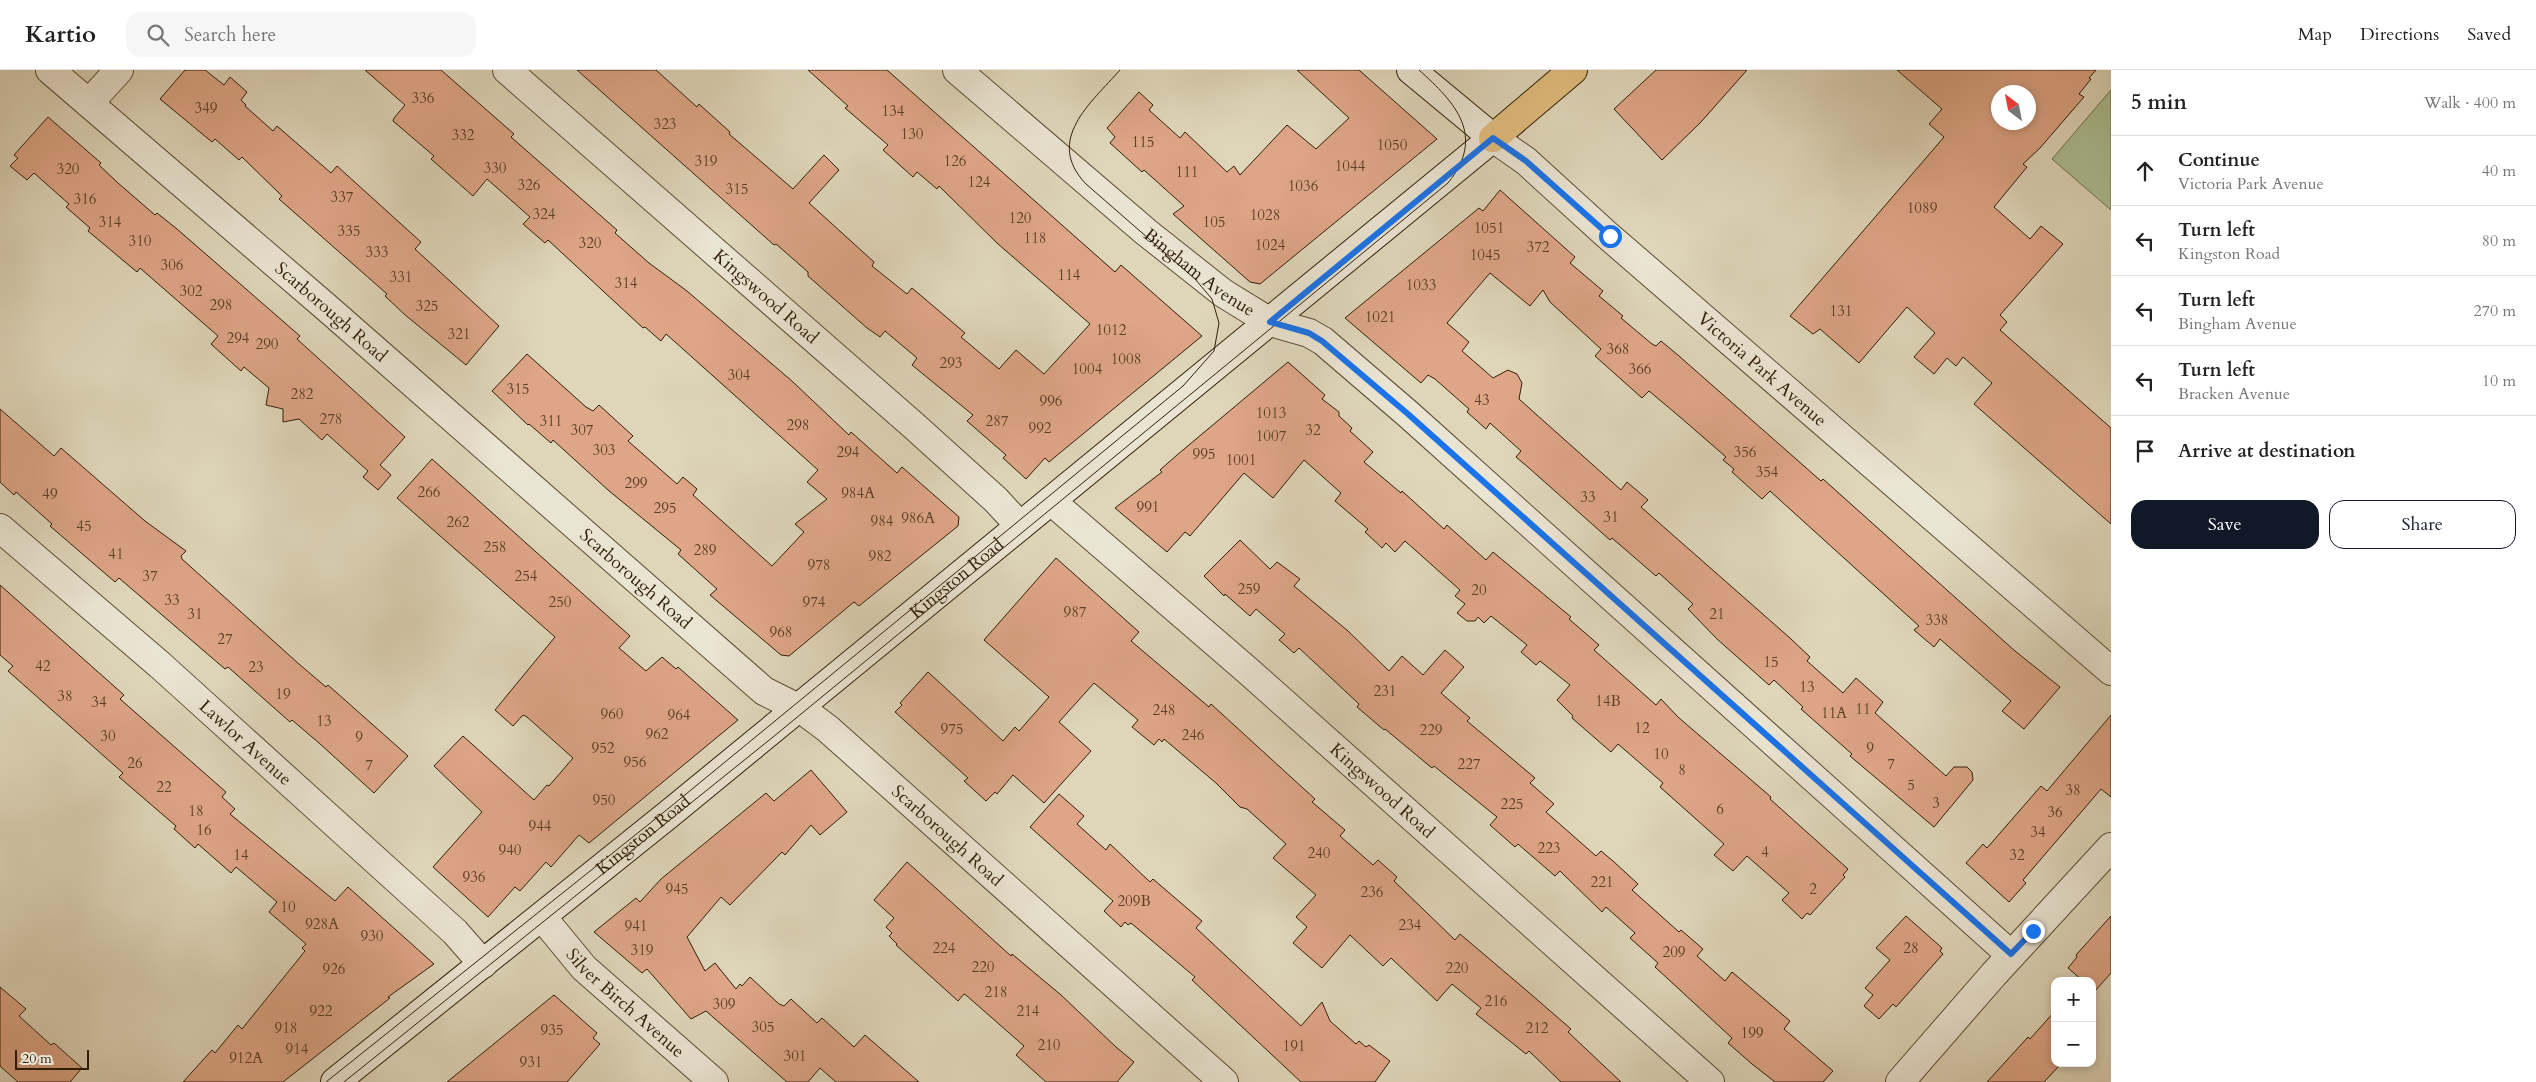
<!DOCTYPE html>
<html lang="en">
<head>
<meta charset="utf-8">
<style>
	body { margin:0; font-family:Cardo,serif; background:#f6f6f6; color:#222 }
	.controls { position:absolute; right:15px; bottom:15px; display:grid; overflow:hidden; border-radius:10px; box-shadow:0 2px 8px #0003 }
	.controls button { width:45px; height:45px; display:grid; place-items:center; padding:0; border:0; border-bottom:1px solid #e0e0e0; background:#fff; color:#222; font:25px sans-serif }
	.compass { position:absolute; left:1991px; top:15px; width:45px; height:45px; border-radius:50%; background:#fff; box-shadow:0 2px 8px #0003; rotate:328deg }
	.scale { position:absolute; left:15px; bottom:12px; width:74px; box-sizing:border-box; padding-left:5px; border:2px solid #301f07; border-top:0; font-size:14px; line-height:18px; white-space:nowrap; color:#301f07; -webkit-text-stroke:4px #eae4d2; paint-order:stroke }
	.stop { position:absolute; width:15px; height:15px; margin:-11px; border:4px solid #1a73e8; border-radius:50%; background:#fff }
	.stop.end { background:#1a73e8; border-color:#fff; box-shadow:0 1px 5px #0008 }
	.list { margin:0; padding:0; list-style:none }
	h2 { display:flex; justify-content:space-between; align-items:center; height:65px; margin:0; padding:0 20px; font-size:21px }
	h2 small { font-size:16px; font-weight:400; color:#767676 }
	.list li { display:grid; grid-template-columns:32px 1fr auto; gap:15px; align-items:center; box-sizing:border-box; height:70px; padding:0 20px; border-top:1px solid #e0e0e0 }
	.list b { display:block; font-size:19px; white-space:nowrap }
	.list p { margin:0; font-size:16px; white-space:nowrap; color:#767676 }
	.list em { font-size:16px; font-style:normal; color:#767676 }
	.actions { display:flex; gap:10px; padding:15px 20px }
	.actions a { flex:1; padding:11px 0; border:1px solid #111827; border-radius:15px; text-align:center; font-size:18px; color:#111827 }
	.actions .main { background:#111827; color:#fff }
	.icon { flex:none; width:28px; height:28px; fill:none; stroke:currentColor; stroke-width:2; stroke-linecap:round; stroke-linejoin:round }
	.map { position:relative; flex:none; width:2111px; height:1012px; overflow:hidden }
	header { display:flex; align-items:center; gap:30px; box-sizing:border-box; height:70px; padding:0 25px; background:#fff; border-bottom:1px solid #e0e0e0 }
	header strong { font-size:24px }
	nav { display:flex; gap:28px; margin-inline-start:auto; font-size:18px }
	.search { width:350px; height:45px; background:#f6f6f6; display:flex; align-items:center; gap:12px; box-sizing:border-box; padding:0 18px; border-radius:15px; color:#767676; font-size:19px }
	main { display:flex }
	aside { flex:1; background:#fff }
	.map>svg:first-child { display:block }
</style>
</head>
<body>
<header>
<strong>Kartio</strong>
<div class="search"><svg class="icon" aria-label="search" viewBox="0 0 24 24"><circle cx="10" cy="10" r="6"/><path d="M15 15l6 6"/></svg>Search here</div>
<nav><a>Map</a><a>Directions</a><a>Saved</a></nav>
</header>
<main>
<div class="map">
<svg width="2111" height="1012" viewBox="0 0 2111 1012">
	<rect width="100%" height="100%" fill="#dfd6ba"/>
	<filter id="stains"><feTurbulence type="fractalNoise" baseFrequency=".004" numOctaves="4"/><feColorMatrix values="0 0 0 0 .2 0 0 0 0 .09 0 0 0 0 .02 0 0 0 .5 -.17"/></filter>
	<radialGradient id="worn" r=".72"><stop offset=".6" stop-color="#630" stop-opacity="0"/><stop offset="1" stop-color="#630" stop-opacity=".3"/></radialGradient>
	<path fill="#acbf94" stroke="#6e6f4e" d="M2111,20V140L2052,89Z"/>
	<path fill="#dea587" stroke="#301f07" fill-rule="evenodd" d="M185,0H205L224,15L230,7L247,22L241,30L246,35L245,36L273,61L277,56L331,103L337,96L421,172L415,179L499,256L466,295L404,244L385,226L387,224L279,129L282,126L242,87L239,90L215,69L212,72L160,29Z
		M365,0H441L514,64L511,67L617,160L615,163L649,193L687,221L793,312L849,365L851,362L897,403L902,397L959,447L958,456L859,536L854,532L789,586L781,585L710,525L717,519L678,484L681,480L608,420L553,370L551,373L529,354L528,355L492,321L527,284L586,337L593,341L599,335L633,366L628,371L677,414L683,407L697,419L693,425L772,496L804,462L795,454L827,429L807,412L818,400L674,271L666,264L661,271L645,257L643,258L548,170L545,173L523,154L530,147L487,109L473,126L431,89L434,86L393,51L394,48L405,35Z
		M577,0H656L697,37L699,34L730,62L729,64L793,119L824,85L839,100L809,133L874,192L872,196L907,224L912,218L965,263L961,267L999,299L1016,280L1044,304L1090,254L997,173L939,116L937,119L917,102L913,107L883,80L888,75L845,38L848,36L808,0H887L1115,202L1121,195L1202,266L1061,382L1049,392L1045,388L1026,409L1003,388L1006,385L967,351L973,345L912,295L917,288L885,261L880,267L867,258L808,206V202L776,174L774,175Z
		M1297,0H1359L1437,69L1260,214L1250,212L1173,144L1184,136L1144,100L1142,102L1110,73L1115,67L1107,58L1139,22L1153,35L1149,40L1180,68L1185,62L1227,102L1234,96L1240,105L1287,55L1316,79L1349,48Z
		M1656,0H1747L1701,52L1662,90L1614,39Z
		M1897,0H2096L2089,8L2091,9L2079,24L2084,27L2040,78L2023,94L2027,97L1994,137L2030,169L2041,156L2063,174L2000,245L2007,252L2000,260L2111,358V454L1974,334L1992,313L1963,287L1956,296L1947,288L1934,304L1914,287L1935,263L1907,237L1859,293L1820,259L1813,264L1790,246L1944,67L1929,54L1942,39ZM1998,22H2028V52H1998Z
		M48,47L101,93L99,95L118,113L155,145L157,143L177,159L300,266L297,269L405,367L380,395L391,405L378,420L363,407L368,401L327,364L322,370L299,349L283,352V339L266,335L269,318L244,297L241,301L211,274L218,266L140,198L137,202L88,161L90,158L66,137L69,134L34,103L27,110L10,96L18,88L14,85Z
		M1500,120L1575,187L1570,193L1603,221L1599,226L1623,246L1621,248L1652,274L1656,276L1661,271L1679,286L1821,411L1823,409L2015,581L2060,617L2024,659L2002,641L2011,631L1940,569L1934,577L1914,560L1919,556L1770,421L1762,429L1732,402L1734,399L1723,390L1726,387L1680,347L1649,321L1642,328L1595,286L1601,279L1550,232L1543,220L1530,236L1490,203L1447,253L1469,272L1462,281L1493,308L1508,300L1517,304L1522,313L1519,329L1621,420L1627,412L1648,430L1641,437L1790,568L1810,587L1807,591L1843,623L1856,608L1883,632L1875,643L1946,706L1954,697H1967L1972,702L1973,710L1934,757L1850,686L1852,684L1801,639L1803,637L1774,610L1769,615L1717,569L1688,539L1693,534L1659,503L1656,506L1612,468L1610,470L1529,398L1516,387L1521,381L1490,353L1486,359L1467,342L1469,339L1435,309L1428,305L1421,313L1345,248L1479,138L1483,141Z
		M1288,292L1325,325L1322,329L1339,342V346L1352,358L1350,361L1373,382L1364,392L1401,423L1402,421L1444,459L1447,455L1486,490L1493,482L1571,547L1569,549L1599,575L1594,580L1656,635L1661,629L1678,647L1771,727L1770,729L1848,799L1843,805L1845,807L1810,845L1807,843L1802,849L1782,830L1789,823L1747,786L1733,801L1714,785L1724,774L1660,717L1663,713L1618,674L1611,682L1572,648L1573,646L1557,630L1570,615L1540,591L1536,595L1521,582L1527,575L1491,546L1484,553L1478,547L1475,551H1467L1457,543L1465,534L1455,526L1460,520L1405,471L1395,482L1386,473L1382,478L1365,462L1368,459L1335,431L1341,423L1304,390L1273,428L1244,403L1190,466L1185,462L1167,482L1115,438L1162,402L1160,400L1177,385Z
		M0,339L54,386L61,378L145,451L186,481L181,486L182,489L299,594L326,617L328,615L408,686L374,723L319,673L292,650L290,652L228,597L225,599L119,508L115,512L50,456L52,454L16,422L14,425L0,412Z
		M432,389L630,566L619,578L646,601L662,587L676,599L678,597L738,650L589,773L579,765L551,797L546,792L520,821L515,817L488,847L433,797L482,742L434,696L463,666L534,730L547,715L549,716L573,688L527,647L523,645L513,656L495,640L555,567L397,428Z
		M1240,470L1270,499L1277,492L1300,509L1294,516L1348,561L1389,601L1402,586L1423,605L1445,580L1464,597L1441,623L1470,648L1467,651L1535,708L1530,713L1554,734L1546,742L1596,786L1601,781L1613,791L1638,814L1632,820L1679,862L1681,860L1703,879L1697,886L1725,911L1732,902L1790,951L1784,959L1833,1001L1823,1012H1775L1752,994L1728,973L1732,968L1655,897L1658,893L1630,868L1635,863L1606,837L1602,842L1560,801L1555,806L1518,774L1515,777L1490,755L1497,747L1434,696L1432,698L1385,659L1384,660L1357,637L1359,634L1299,578L1294,583L1279,570L1285,564L1256,539L1250,546L1225,524L1224,526L1204,506Z
		M1056,488L1139,562L1131,571L1209,637L1211,634L1315,729L1312,732L1345,760L1340,766L1373,795L1378,790L1397,807L1394,811L1455,870L1460,864L1526,920L1571,959L1568,962L1621,1012H1561L1529,981L1526,984L1476,944L1481,938L1452,914L1437,931L1391,888L1383,896L1350,865L1322,898L1293,873L1307,857L1296,847L1316,825L1273,788L1286,774L1247,739L1240,737L1216,713L1164,669L1162,672L1159,669L1154,675L1132,657L1138,650L1094,613L1059,652L1091,681L1044,733L1013,705L997,724L995,722L986,731L964,711L968,708L895,642L902,635L900,633L928,602L1003,671L1015,657L1019,661L1049,627L984,570Z
		M0,515L124,625L120,629L226,722L222,727L235,739L230,744L335,831L348,817L434,894L388,927L390,928L283,1012H183L212,980L215,983L238,955L242,959L305,881L302,878L306,874L269,842L277,832L236,797L231,803L198,774L195,778L174,759L176,756L119,707L123,703L8,601L13,596L0,585Z
		M2111,645V727L2101,719L2023,810L2026,813L2009,832L1966,793L1983,774L1987,778L2041,716L2047,721Z
		M811,700L847,742L820,765L811,755L785,785L782,782L730,835L721,827L687,867L705,901L715,893L736,919L740,914L742,916L750,907L779,934L784,936L791,929L817,953L822,948L854,977L865,965L919,1012H836L820,998L808,1012H787L706,941L691,949L647,899L642,903L594,862L636,828L640,832L661,809L766,723L774,731Z
		M1059,724L1084,746L1077,754L1106,780L1110,774L1150,812L1153,809L1202,851L1196,858L1301,956L1322,932L1330,951L1356,974L1359,971L1366,977L1369,975L1390,991L1375,1012H1301L1192,910L1195,907L1131,853L1128,855L1125,852L1121,857L1104,841L1113,831L1030,757Z
		M907,792L1011,886L1012,884L1061,925L1116,977L1134,992L1117,1012H1046L1016,985L1024,976L967,926L964,924L958,931L896,875L897,874L889,866L892,863L886,857L894,848L874,830Z
		M1906,846L1942,878L1940,881L1943,884L1896,937L1893,934L1879,949L1864,936L1873,925L1865,918L1890,890L1876,878Z
		M2111,846V903L2095,921L2092,919V911H2083L2068,898L2077,887L2076,885Z
		M0,917L26,939L19,946L51,975L54,973L82,998L70,1012H18L0,996Z
		M554,925L597,963L593,968L600,974L567,1012H447Z
		M2055,941V993L2060,995L2044,1012H1987L2028,967L2030,969Z"/>
	<g fill="none" stroke-linecap="round" stroke-linejoin="round">
		<defs>
			<g id="street">
				<path id="s1" d="M50,0L326,237L764,621L804,641L828,659L1224,1012"/>
				<path id="s2" d="M507,0L913,355L996,430L1020,456"/>
				<path id="s3" d="M957,0L1146,162L1223,223L1270,252L1309,263L1323,271L1408,344L2011,885"/>
				<path d="M89,33L119,0"/>
				<path id="s4" d="M1493,68L1526,91L1606,164L2111,601"/>
				<path id="s5" d="M1051,431L1247,600L1710,1012"/>
				<path id="s6" d="M0,458L160,595L455,862L483,894"/>
				<path id="s7" d="M542,847L584,898L714,1012"/>
				<path d="M1900,1012L1994,904L2111,777"/>
			</g>
			<g id="secondary">
				<path id="s8" d="M335,1012L669,744L1493,68L1411,0"/>
			</g>
			<path id="primary" d="M1493,68L1573,0"/>
		</defs>
		<use href="#street" stroke="#5c4d34" stroke-width="30"/>
		<use href="#secondary" stroke="#301f07" stroke-width="30"/>
		<use href="#primary" stroke="#301f07" stroke-width="30"/>
		<use href="#street" stroke="#eae4d2" stroke-width="28"/>
		<use href="#secondary" stroke="#eae4d2" stroke-width="28"/>
		<use href="#primary" stroke="#e0bb7d" stroke-width="28"/>
		<path stroke="#301f07" stroke-width="1" d="M326,1012L669,738L1183,316L1214,281L1219,253L1212,229L1195,209L1086,114C1044,70 1091,33 1120,0
			M344,1012L773,667L1448,113C1486,66 1456,33 1419,0"/>
	</g>
	<g fill="none" stroke-linecap="round" stroke-linejoin="round">
		<path stroke="#1a73e8" stroke-width="6" d="M1610,166L1526,91L1493,68L1270,252L1309,263L1322,271L1408,344L2011,884L2033,861"/>
	</g>
	<g text-anchor="middle" dominant-baseline="central" stroke-width="4" stroke-linejoin="round" paint-order="stroke">
		<g font-size="15" fill="#5c4027">
			<text x="423" y="28">336</text>
			<text x="206" y="38">349</text>
			<text x="893" y="41">134</text>
			<text x="665" y="54">323</text>
			<text x="912" y="64">130</text>
			<text x="463" y="65">332</text>
			<text x="1143" y="72">115</text>
			<text x="1392" y="75">1050</text>
			<text x="706" y="91">319</text>
			<text x="955" y="91">126</text>
			<text x="1350" y="96">1044</text>
			<text x="495" y="98">330</text>
			<text x="68" y="99">320</text>
			<text x="1187" y="102">111</text>
			<text x="979" y="112">124</text>
			<text x="529" y="115">326</text>
			<text x="1303" y="116">1036</text>
			<text x="737" y="119">315</text>
			<text x="342" y="127">337</text>
			<text x="85" y="129">316</text>
			<text x="1922" y="138">1089</text>
			<text x="544" y="144">324</text>
			<text x="1265" y="145">1028</text>
			<text x="1020" y="148">120</text>
			<text x="110" y="152">314</text>
			<text x="1214" y="152">105</text>
			<text x="1489" y="158">1051</text>
			<text x="349" y="161">335</text>
			<text x="1035" y="168">118</text>
			<text x="140" y="171">310</text>
			<text x="590" y="173">320</text>
			<text x="1270" y="175">1024</text>
			<text x="1538" y="177">372</text>
			<text x="377" y="182">333</text>
			<text x="1485" y="185">1045</text>
			<text x="172" y="195">306</text>
			<text x="1069" y="205">114</text>
			<text x="401" y="207">331</text>
			<text x="626" y="213">314</text>
			<text x="1421" y="215">1033</text>
			<text x="191" y="221">302</text>
			<text x="221" y="235">298</text>
			<text x="427" y="236">325</text>
			<text x="1841" y="241">131</text>
			<text x="1380" y="247">1021</text>
			<text x="1111" y="260">1012</text>
			<text x="459" y="264">321</text>
			<text x="238" y="268">294</text>
			<text x="267" y="274">290</text>
			<text x="1618" y="279">368</text>
			<text x="1126" y="289">1008</text>
			<text x="951" y="293">293</text>
			<text x="1087" y="299">1004</text>
			<text x="1640" y="299">366</text>
			<text x="739" y="305">304</text>
			<text x="518" y="319">315</text>
			<text x="302" y="324">282</text>
			<text x="1482" y="330">43</text>
			<text x="1051" y="331">996</text>
			<text x="1271" y="343">1013</text>
			<text x="331" y="349">278</text>
			<text x="551" y="351">311</text>
			<text x="997" y="351">287</text>
			<text x="798" y="355">298</text>
			<text x="1040" y="358">992</text>
			<text x="582" y="360">307</text>
			<text x="1313" y="360">32</text>
			<text x="1271" y="366">1007</text>
			<text x="604" y="380">303</text>
			<text x="848" y="382">294</text>
			<text x="1745" y="382">356</text>
			<text x="1204" y="384">995</text>
			<text x="1241" y="390">1001</text>
			<text x="1767" y="402">354</text>
			<text x="636" y="413">299</text>
			<text x="429" y="422">266</text>
			<text x="858" y="423">984A</text>
			<text x="50" y="424">49</text>
			<text x="1588" y="427">33</text>
			<text x="1148" y="437">991</text>
			<text x="665" y="438">295</text>
			<text x="1611" y="447">31</text>
			<text x="918" y="448">986A</text>
			<text x="882" y="451">984</text>
			<text x="458" y="452">262</text>
			<text x="84" y="456">45</text>
			<text x="495" y="477">258</text>
			<text x="705" y="480">289</text>
			<text x="116" y="484">41</text>
			<text x="880" y="486">982</text>
			<text x="819" y="495">978</text>
			<text x="150" y="506">37</text>
			<text x="526" y="506">254</text>
			<text x="1249" y="519">259</text>
			<text x="1479" y="520">20</text>
			<text x="172" y="530">33</text>
			<text x="560" y="532">250</text>
			<text x="814" y="532">974</text>
			<text x="1075" y="542">987</text>
			<text x="195" y="544">31</text>
			<text x="1717" y="544">21</text>
			<text x="1937" y="550">338</text>
			<text x="781" y="562">968</text>
			<text x="225" y="569">27</text>
			<text x="1771" y="592">15</text>
			<text x="43" y="596">42</text>
			<text x="256" y="597">23</text>
			<text x="1807" y="617">13</text>
			<text x="1385" y="621">231</text>
			<text x="283" y="624">19</text>
			<text x="65" y="626">38</text>
			<text x="1608" y="631">14B</text>
			<text x="99" y="632">34</text>
			<text x="1863" y="639">11</text>
			<text x="1164" y="640">248</text>
			<text x="1834" y="643">11A</text>
			<text x="612" y="644">960</text>
			<text x="679" y="645">964</text>
			<text x="324" y="651">13</text>
			<text x="1642" y="658">12</text>
			<text x="952" y="659">975</text>
			<text x="1431" y="660">229</text>
			<text x="657" y="664">962</text>
			<text x="1193" y="665">246</text>
			<text x="108" y="666">30</text>
			<text x="359" y="667">9</text>
			<text x="603" y="678">952</text>
			<text x="1870" y="678">9</text>
			<text x="1661" y="684">10</text>
			<text x="635" y="692">956</text>
			<text x="135" y="693">26</text>
			<text x="1469" y="694">227</text>
			<text x="1891" y="694">7</text>
			<text x="369" y="695">7</text>
			<text x="1682" y="700">8</text>
			<text x="1911" y="715">5</text>
			<text x="164" y="717">22</text>
			<text x="2073" y="720">38</text>
			<text x="604" y="730">950</text>
			<text x="1936" y="733">3</text>
			<text x="1512" y="734">225</text>
			<text x="1720" y="739">6</text>
			<text x="196" y="741">18</text>
			<text x="2055" y="742">36</text>
			<text x="540" y="756">944</text>
			<text x="204" y="760">16</text>
			<text x="2038" y="762">34</text>
			<text x="1549" y="778">223</text>
			<text x="510" y="780">940</text>
			<text x="1765" y="782">4</text>
			<text x="1319" y="783">240</text>
			<text x="241" y="785">14</text>
			<text x="2017" y="785">32</text>
			<text x="474" y="807">936</text>
			<text x="1602" y="812">221</text>
			<text x="677" y="819">945</text>
			<text x="1813" y="819">2</text>
			<text x="1372" y="822">236</text>
			<text x="1134" y="831">209B</text>
			<text x="288" y="837">10</text>
			<text x="322" y="854">928A</text>
			<text x="1410" y="855">234</text>
			<text x="636" y="856">941</text>
			<text x="372" y="866">930</text>
			<text x="944" y="878">224</text>
			<text x="1911" y="878">28</text>
			<text x="642" y="880">319</text>
			<text x="1674" y="882">209</text>
			<text x="983" y="897">220</text>
			<text x="1457" y="898">220</text>
			<text x="334" y="899">926</text>
			<text x="996" y="922">218</text>
			<text x="1496" y="931">216</text>
			<text x="724" y="934">309</text>
			<text x="321" y="941">922</text>
			<text x="1028" y="941">214</text>
			<text x="763" y="957">305</text>
			<text x="286" y="958">918</text>
			<text x="1537" y="958">212</text>
			<text x="552" y="960">935</text>
			<text x="1752" y="963">199</text>
			<text x="1049" y="975">210</text>
			<text x="1294" y="976">191</text>
			<text x="297" y="979">914</text>
			<text x="795" y="986">301</text>
			<text x="246" y="988">912A</text>
			<text x="531" y="992">931</text>
		</g>
		<g font-size="18" fill="#301f07" stroke="#eae4d2">
			<text stroke="none"><textPath href="#s3" startOffset="316">Bingham Avenue</textPath></text>
			<text stroke="none"><textPath href="#s2" startOffset="344">Kingswood Road</textPath></text>
			<text stroke="none"><textPath href="#s1" startOffset="371">Scarborough Road</textPath></text>
			<text stroke="none"><textPath href="#s4" startOffset="355">Victoria Park Avenue</textPath></text>
			<text stroke="none"><textPath href="#s1" startOffset="776">Scarborough Road</textPath></text>
			<text stroke="none"><textPath href="#s8" startOffset="800">Kingston Road</textPath></text>
			<text stroke="none"><textPath href="#s6" startOffset="326">Lawlor Avenue</textPath></text>
			<text stroke="none"><textPath href="#s5" startOffset="440">Kingswood Road</textPath></text>
			<text stroke="none"><textPath href="#s8" startOffset="395">Kingston Road</textPath></text>
			<text stroke="none"><textPath href="#s1" startOffset="1181">Scarborough Road</textPath></text>
			<text stroke="none"><textPath href="#s7" startOffset="120">Silver Birch Avenue</textPath></text>
		</g>
	</g>
	<rect width="100%" height="100%" filter="url(#stains)"/>
	<rect width="100%" height="100%" fill="url(#worn)"/>
</svg>
<div class="controls">
<button>+</button>
<button>−</button>
</div>
<svg class="compass" viewBox="-18 -18 36 36"><path d="M0-13l5 13h-10z" fill="#e53935"/><path d="M0 13l5-13h-10z" fill="#767676"/></svg>
<div class="scale">20 m</div>
<div class="stop" style="left:1610px;top:166px"></div>
<div class="stop end" style="left:2033px;top:861px"></div>
</div>
<aside>
<h2>5 min<small>Walk · 400 m</small></h2>
<ul class="list">
<li><svg class="icon" aria-label="ahead" viewBox="0 0 24 24"><path d="M12 20V5M6 11l6-6 6 6"/></svg><div><b>Continue</b><p>Victoria Park Avenue</p></div><em>40 m</em></li>
<li><svg class="icon" aria-label="left" viewBox="0 0 24 24"><path d="M17 20v-9H6M10 6l-5 5 5 5"/></svg><div><b>Turn left</b><p>Kingston Road</p></div><em>80 m</em></li>
<li><svg class="icon" aria-label="left" viewBox="0 0 24 24"><path d="M17 20v-9H6M10 6l-5 5 5 5"/></svg><div><b>Turn left</b><p>Bingham Avenue</p></div><em>270 m</em></li>
<li><svg class="icon" aria-label="left" viewBox="0 0 24 24"><path d="M17 20v-9H6M10 6l-5 5 5 5"/></svg><div><b>Turn left</b><p>Bracken Avenue</p></div><em>10 m</em></li>
<li><svg class="icon" aria-label="arrive" viewBox="0 0 24 24"><path d="M6 21V4h12l-3 4 3 4H6"/></svg><div><b>Arrive at destination</b></div></li>
</ul>
<div class="actions"><a class="main">Save</a><a>Share</a></div>
</aside>
</main>
</body>
</html>
